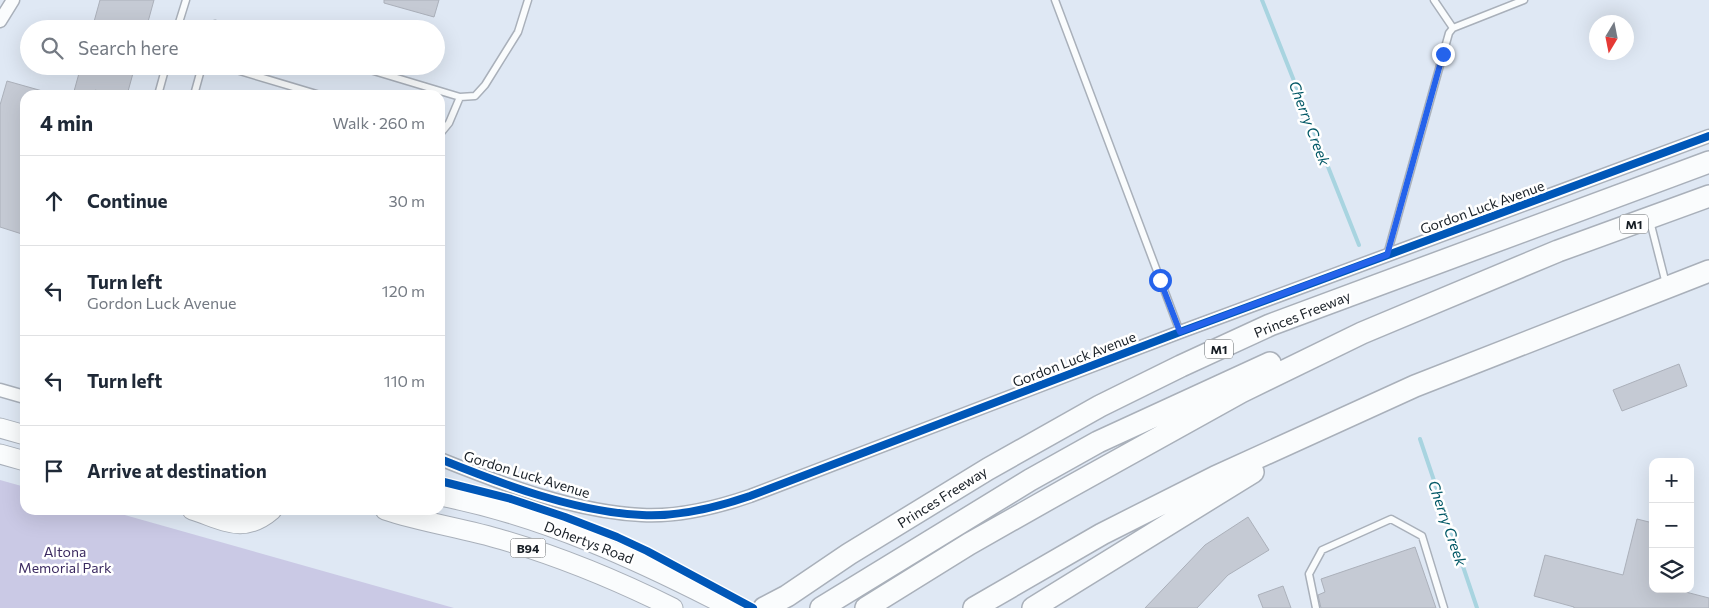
<!DOCTYPE html>
<html lang="en">
<head>
<meta charset="utf-8">
<style>
	body { margin:0; font-family:Commissioner,sans-serif; background:#f6f6f7; color:#1f2937 }
	.controls { position:absolute; right:15px; bottom:15px; display:grid; overflow:hidden; border-radius:10px; box-shadow:0 5px 20px #0002 }
	.controls button { width:45px; height:45px; display:grid; place-items:center; padding:0; border:0; border-bottom:1px solid #e0e1e3; background:#fff; color:#1f2937; font:25px sans-serif }
	.compass { position:absolute; left:1589px; top:15px; width:45px; height:45px; border-radius:50%; background:#fff; box-shadow:0 5px 20px #0002; rotate:190deg }
	.stop { position:absolute; width:15px; height:15px; margin:-11px; border:4px solid #2563eb; border-radius:50%; background:#fff }
	.stop.end { background:#2563eb; border-color:#fff; box-shadow:0 1px 5px #0008 }
	.list { margin:0; padding:0; list-style:none }
	h2 { display:flex; justify-content:space-between; align-items:center; height:65px; margin:0; padding:0 20px; font-size:21px }
	h2 small { font-size:16px; font-weight:400; color:#747a83 }
	.list li { display:grid; grid-template-columns:32px 1fr auto; gap:15px; align-items:center; box-sizing:border-box; height:90px; padding:0 20px; border-top:1px solid #e0e1e3 }
	.list b { display:block; font-size:19px; white-space:nowrap }
	.list p { margin:0; font-size:16px; white-space:nowrap; color:#747a83 }
	.list em { font-size:16px; font-style:normal; color:#747a83 }
	.icon { flex:none; width:28px; height:28px; fill:none; stroke:currentColor; stroke-width:2; stroke-linecap:round; stroke-linejoin:round }
	.map { position:relative; flex:none; width:1709px; height:608px; overflow:hidden }
	.search { position:absolute; background:#fff; box-shadow:0 5px 20px #0002; left:20px; top:20px; width:425px; height:55px; display:flex; align-items:center; gap:12px; box-sizing:border-box; padding:0 18px; border-radius:28px; color:#747a83; font-size:19px }
	.panel { position:absolute; background:#fff; box-shadow:0 5px 20px #0002; left:20px; top:90px; width:425px; height:425px; border-radius:15px }
	.map>svg:first-child { display:block }
</style>
</head>
<body>
<div class="map">
<svg width="1709" height="608" viewBox="0 0 1709 608">
	<rect width="100%" height="100%" fill="#dfe8f4"/>
	<path fill="#cac9e5" d="M0,480L25,487V510H107L454,608H0Z"/>
	<g fill="none" stroke-linecap="round" stroke-linejoin="round">
		<path stroke="#a8d4e0" stroke-width="4" d="M1262,0L1359,245
			M1420,439L1477,608"/>
	</g>
	<path fill="#c5cad4" stroke="#abb0ba" d="M100,0H154L146,29H92Z
		M384,0H439L434,17L384,3Z
		M81,66H135L127,95H112L95,90L94,95H73Z
		M7,81L46,92L45,95H25V235L0,227V105Z
		M1679,364L1687,386L1622,411L1613,390Z
		M1248,517L1269,550L1228,575L1197,608H1145L1205,545Z
		M1637,519L1653,523V589H1674L1709,598V608H1574V607L1534,596L1545,555L1623,575Z
		M1415,547L1436,608H1321L1318,595L1325,592L1321,579Z
		M1283,586L1291,608H1263L1258,595Z"/>
	<g fill="none" stroke-linecap="round" stroke-linejoin="round">
		<defs>
			<path id="service" d="M1055,0L1180,332
				M1434,0L1453,28
				M177,29L186,0
				M214,29L215,24L232,29
				M223,66L320,95
				M357,66L460,97L449,123L440,134
				M158,95L166,66
				M194,95L202,66
				M460,97L475,96L485,85L518,32L528,0
				M1650,221L1666,284
				M1387,255L1449,33L1453,28L1524,0
				M1316,608L1309,574L1322,550L1391,519L1422,536L1444,608"/>
			<path id="minor" d="M0,21L13,0
				M0,390L21,396
				M440,459C502,484 575,512 642,515C679,517 715,508 750,496L1180,332L1709,136"/>
			<path id="primary" d="M0,428L25,435
				M0,454L25,461
				M440,496C543,516 638,560 731,608
				M192,510C224,520 243,535 272,510
				M385,510C424,523 464,528 503,540C561,557 619,581 673,608"/>
			<path id="motorway" d="M764,608L787,596L849,554L988,469L1100,406L1181,366L1270,325L1709,162
				M821,608L1030,480L1098,442L1270,363
				M866,608L969,544L1068,488L1241,392L1362,333L1558,251L1709,196
				M974,608L1102,534L1215,477L1415,386L1709,271
				M1033,608L1253,472"/>
		</defs>
		<use href="#service" stroke="#a9b0ba" stroke-width="9"/>
		<use href="#minor" stroke="#a9b0ba" stroke-width="15"/>
		<use href="#primary" stroke="#a9b0ba" stroke-width="21"/>
		<use href="#motorway" stroke="#a9b0ba" stroke-width="24"/>
		<use href="#service" stroke="#fafcfd" stroke-width="6"/>
		<use href="#minor" stroke="#fafcfd" stroke-width="12"/>
		<use href="#primary" stroke="#fafcfd" stroke-width="19"/>
		<use href="#motorway" stroke="#fafcfd" stroke-width="21"/>
		<defs>
			<path id="cycleway" d="M440,459C502,484 575,512 642,515C679,517 715,508 750,496L1180,332L1709,136
				M440,481L511,499L565,517L617,537L647,551L753,608"/>
		</defs>
		<use href="#cycleway" stroke="#fff" stroke-width="11"/>
		<use href="#cycleway" stroke="#0057b8" stroke-width="8"/>
	</g>
	<g fill="none" stroke-linecap="round" stroke-linejoin="round">
		<path stroke="#2563eb" stroke-width="6" d="M1160,280L1180,332L1387,255L1443,54"/>
	</g>
	<g text-anchor="middle" dominant-baseline="central" stroke-width="5" stroke-linejoin="round" paint-order="stroke">
		<g fill="#fff" stroke="#5d6266" stroke-width="1">
			<rect x="1620" y="214.5" width="28" height="19" rx="4"/>
			<rect x="1205" y="339.5" width="28" height="19" rx="4"/>
			<rect x="510.5" y="538.5" width="35" height="19" rx="4"/>
		</g>
		<g font-size="12" font-weight="bold" fill="#171e25">
			<text x="1634" y="224">M1</text>
			<text x="1219" y="349">M1</text>
			<text x="528" y="548">B94</text>
		</g>
		<g font-size="14" fill="#171e25" stroke="#fff">
			<text transform="translate(1482 207) rotate(-20)">Gordon Luck Avenue</text>
			<text transform="translate(1302 314) rotate(-22)">Princes Freeway</text>
			<text transform="translate(1074 359) rotate(-21)">Gordon Luck Avenue</text>
			<text transform="translate(527 474) rotate(17)">Gordon Luck Avenue</text>
			<text transform="translate(942 497) rotate(-32)">Princes Freeway</text>
			<text transform="translate(589 542) rotate(21)">Dohertys Road</text>
		</g>
		<g font-size="14" fill="#3c2b61" stroke="#fff">
			<text x="65" y="551">Altona<tspan x="65" dy="16">Memorial Park</tspan></text>
		</g>
		<g font-size="15" font-style="italic" fill="#025866" stroke="#fff">
			<text transform="translate(1310 123) rotate(69)">Cherry Creek</text>
			<text transform="translate(1448 523) rotate(71)">Cherry Creek</text>
		</g>
	</g>
</svg>
<div class="controls">
<button>+</button>
<button>−</button>
<button><svg class="icon" aria-label="layers" viewBox="0 0 24 24"><path d="M12 4l9 5-9 5-9-5zM3 14l9 5 9-5"/></svg></button>
</div>
<svg class="compass" viewBox="-18 -18 36 36"><path d="M0-13l5 13h-10z" fill="#e53935"/><path d="M0 13l5-13h-10z" fill="#747a83"/></svg>
<div class="stop" style="left:1160px;top:280px"></div>
<div class="stop end" style="left:1443px;top:54px"></div>
<div class="search"><svg class="icon" aria-label="search" viewBox="0 0 24 24"><circle cx="10" cy="10" r="6"/><path d="M15 15l6 6"/></svg>Search here</div>
<section class="panel">
<h2>4 min<small>Walk · 260 m</small></h2>
<ul class="list">
<li><svg class="icon" aria-label="ahead" viewBox="0 0 24 24"><path d="M12 20V5M6 11l6-6 6 6"/></svg><div><b>Continue</b></div><em>30 m</em></li>
<li><svg class="icon" aria-label="left" viewBox="0 0 24 24"><path d="M17 20v-9H6M10 6l-5 5 5 5"/></svg><div><b>Turn left</b><p>Gordon Luck Avenue</p></div><em>120 m</em></li>
<li><svg class="icon" aria-label="left" viewBox="0 0 24 24"><path d="M17 20v-9H6M10 6l-5 5 5 5"/></svg><div><b>Turn left</b></div><em>110 m</em></li>
<li><svg class="icon" aria-label="arrive" viewBox="0 0 24 24"><path d="M6 21V4h12l-3 4 3 4H6"/></svg><div><b>Arrive at destination</b></div></li>
</ul>
</section>
</div>
</body>
</html>
